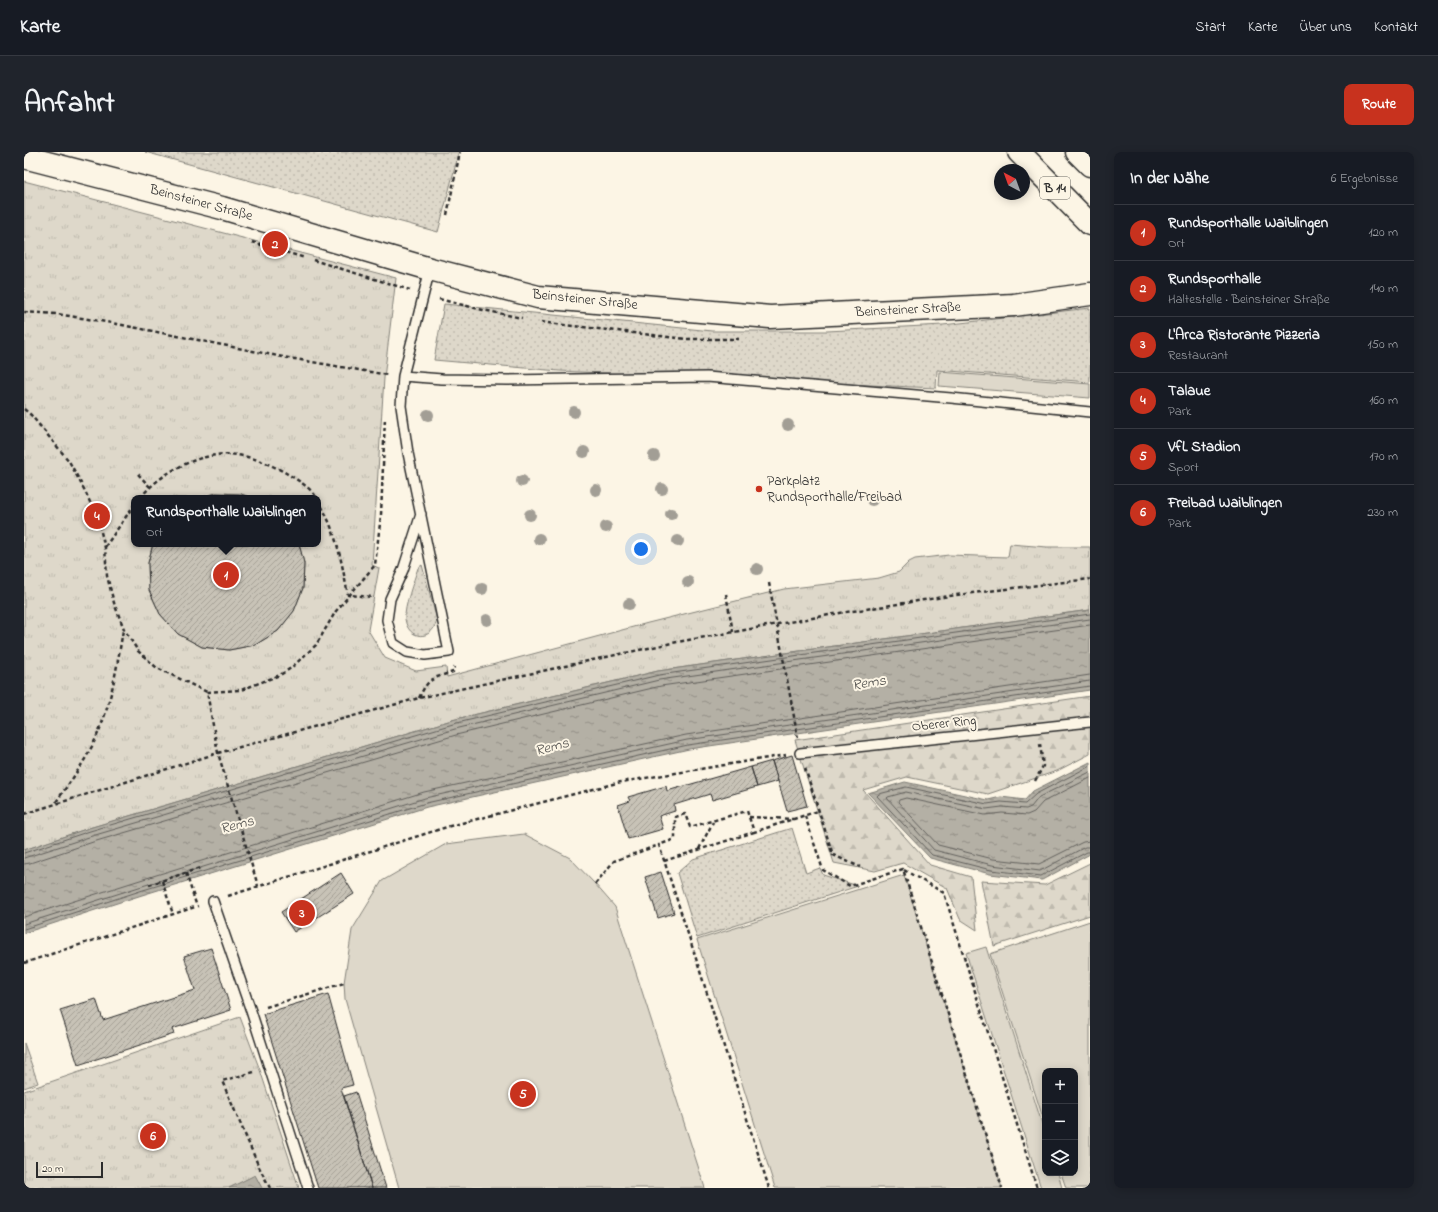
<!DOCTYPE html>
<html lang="de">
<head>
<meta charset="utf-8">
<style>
	body { margin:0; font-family:"Indie Flower",sans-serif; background:#20242c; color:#f1f3f6 }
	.controls { position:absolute; right:12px; bottom:12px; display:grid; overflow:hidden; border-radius:8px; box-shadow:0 2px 10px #0003 }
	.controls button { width:36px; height:36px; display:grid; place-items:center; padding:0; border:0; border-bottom:1px solid #363941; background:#171b24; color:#f1f3f6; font:20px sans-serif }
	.compass { position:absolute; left:970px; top:12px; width:36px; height:36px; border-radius:50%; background:#171b24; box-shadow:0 2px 10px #0003; rotate:319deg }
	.scale { position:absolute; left:12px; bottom:10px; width:67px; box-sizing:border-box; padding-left:4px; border:2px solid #2b2b2b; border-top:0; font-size:11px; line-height:14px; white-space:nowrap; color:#2b2b2b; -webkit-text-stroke:3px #fcf5e5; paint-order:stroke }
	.you { position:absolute; left:617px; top:397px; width:14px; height:14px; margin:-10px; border:3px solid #fff; border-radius:50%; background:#1a73e8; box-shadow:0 0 0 6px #1a73e833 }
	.badge { display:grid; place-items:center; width:26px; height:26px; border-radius:50%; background:#c8321e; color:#fff; font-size:13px; font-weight:700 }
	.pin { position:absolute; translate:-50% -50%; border:2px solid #fff; box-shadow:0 1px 4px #0006 }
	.popup { position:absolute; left:107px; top:343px; width:190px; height:52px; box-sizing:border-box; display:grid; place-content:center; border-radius:8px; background:#171b24; filter:drop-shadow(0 1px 3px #0005); font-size:13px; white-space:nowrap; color:#9ea1a6 }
	.popup b { font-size:15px; color:#f1f3f6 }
	.popup::after { content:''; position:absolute; left:50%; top:100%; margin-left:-8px; border:8px solid transparent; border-top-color:#171b24 }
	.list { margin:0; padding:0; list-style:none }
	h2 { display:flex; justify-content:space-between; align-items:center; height:52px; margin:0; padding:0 16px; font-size:17px }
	h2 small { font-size:13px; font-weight:400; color:#9ea1a6 }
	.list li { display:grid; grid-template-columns:26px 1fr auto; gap:12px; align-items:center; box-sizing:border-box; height:56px; padding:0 16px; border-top:1px solid #363941 }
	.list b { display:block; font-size:15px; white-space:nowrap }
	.list p { margin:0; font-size:13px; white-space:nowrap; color:#9ea1a6 }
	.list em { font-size:13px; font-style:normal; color:#9ea1a6 }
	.icon { flex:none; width:22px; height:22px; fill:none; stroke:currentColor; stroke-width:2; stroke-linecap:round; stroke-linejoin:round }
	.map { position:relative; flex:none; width:1066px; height:1036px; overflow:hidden; border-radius:8px }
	header { display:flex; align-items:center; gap:24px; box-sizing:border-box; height:56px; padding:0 20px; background:#171b24; border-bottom:1px solid #363941 }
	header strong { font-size:19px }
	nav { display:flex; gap:22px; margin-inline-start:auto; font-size:14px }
	.intro { display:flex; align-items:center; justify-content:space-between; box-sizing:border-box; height:96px; padding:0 24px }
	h1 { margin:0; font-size:28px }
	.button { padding:10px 18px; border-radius:8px; background:#c8321e; color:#fff; font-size:14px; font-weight:700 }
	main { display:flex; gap:24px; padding:0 24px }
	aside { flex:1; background:#171b24; border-radius:8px; box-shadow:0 2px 10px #0003 }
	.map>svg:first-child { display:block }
</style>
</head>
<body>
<header>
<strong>Karte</strong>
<nav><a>Start</a><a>Karte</a><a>Über uns</a><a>Kontakt</a></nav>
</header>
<div class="intro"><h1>Anfahrt</h1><a class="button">Route</a></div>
<main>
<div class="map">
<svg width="1066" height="1036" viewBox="0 0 1066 1036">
	<defs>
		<pattern id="grass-dots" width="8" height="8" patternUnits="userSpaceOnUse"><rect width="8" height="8" fill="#ded8ca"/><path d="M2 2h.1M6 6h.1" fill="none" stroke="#bfbaae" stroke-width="1.8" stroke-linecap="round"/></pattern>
		<pattern id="forest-firs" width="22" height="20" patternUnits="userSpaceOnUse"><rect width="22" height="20" fill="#ded8ca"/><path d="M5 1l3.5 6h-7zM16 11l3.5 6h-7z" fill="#bfbaae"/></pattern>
		<pattern id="park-tufts" width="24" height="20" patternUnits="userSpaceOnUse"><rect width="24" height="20" fill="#ded8ca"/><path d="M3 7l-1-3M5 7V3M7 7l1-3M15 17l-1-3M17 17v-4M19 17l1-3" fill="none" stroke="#bfbaae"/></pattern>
		<pattern id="water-ripples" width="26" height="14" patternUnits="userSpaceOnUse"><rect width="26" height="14" fill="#b4b0a5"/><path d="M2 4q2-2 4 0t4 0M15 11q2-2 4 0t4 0" fill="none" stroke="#938f87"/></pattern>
		<pattern id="building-hatch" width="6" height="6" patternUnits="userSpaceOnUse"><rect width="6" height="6" fill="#c8c3b7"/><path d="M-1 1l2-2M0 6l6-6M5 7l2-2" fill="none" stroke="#a39f95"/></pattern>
	</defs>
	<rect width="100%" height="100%" fill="#fcf5e5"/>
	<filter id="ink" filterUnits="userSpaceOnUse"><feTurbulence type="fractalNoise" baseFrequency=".025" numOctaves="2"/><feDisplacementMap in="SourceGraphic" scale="8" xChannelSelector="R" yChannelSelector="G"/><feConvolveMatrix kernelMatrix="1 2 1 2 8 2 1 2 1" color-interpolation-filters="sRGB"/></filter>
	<g filter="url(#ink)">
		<path fill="url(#grass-dots)" stroke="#84827a" d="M121,0H435L414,80Z
			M420,152L688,179H803L919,173L1066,156V230L913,218L912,236L535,219L410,208Z
			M398,413L413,468C408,490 384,488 381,467C380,455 390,428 394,416Z
			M768,676L782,721L796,716L799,723L834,734L673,786L653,721L669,707Z
			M0,891L14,931L0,936Z"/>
		<path fill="url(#forest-firs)" stroke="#84827a" d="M1066,544V602L1033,619L964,642L883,625L839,638L906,713L947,725L953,778L936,767L923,736L879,711L851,719L810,711L771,588Z
			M1066,711V763L970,794L957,729L1021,733Z"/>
		<path fill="url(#park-tufts)" stroke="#84827a" fill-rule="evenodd" d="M0,29L372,126L360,226L348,413L355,416L344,478L361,506L392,519L422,515L423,525L624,471L760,437L855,426L875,420L885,410L891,407L925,403L984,405L986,392L1023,395H1066V458L634,519L428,568L65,676L0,698ZM192,341L217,342L228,346H294V392H275L280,411L279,436L270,459L254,479L231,493L205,498L178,495L154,482L136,462L125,438L124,411L129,392H110V346H176Z
			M216,865L236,918L275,1036H0V939Z"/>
		<path fill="#ded8ca" stroke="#84827a" d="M916,220L1066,232V246L915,234Z
			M500,682L546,706L571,732L591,755L681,1036H375L321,847L320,831L328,778L358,729L422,692Z
			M880,723L978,1036H751L673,788Z
			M1066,769V1036H1042L1037,1021H1051V919H1021V972L966,802Z
			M962,795L1021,981V1021H1034L1038,1036H1017L942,801Z"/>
		<path fill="url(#water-ripples)" stroke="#7d7b74" d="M1066,458V538L665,597L403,655L118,743L0,781V698L65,676L428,568L634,519Z
			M1066,610V702L1018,728L966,722L906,706L844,641L881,630L964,648L977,645L1001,648L1009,639Z
			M231,1023L238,1036H205Z"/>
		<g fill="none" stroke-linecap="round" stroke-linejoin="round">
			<path stroke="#62605c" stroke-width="1" d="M1066,614L1012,642L1001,652L977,650L963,652L882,635L855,642L853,644L908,703L967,718L1017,724L1063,700H1066
				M1066,620L1015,645L1007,655L1002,657L978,655L962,657L882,640L864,645L863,646L910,698L968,713L1016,719L1061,695H1066
				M1066,626L1019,650L1010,660L1003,663L978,661L961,663L882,646L875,648L874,650L914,693L969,707L1015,712L1059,690L1066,689
				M0,701L66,679L429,572L635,523L1066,462
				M0,706L68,684L431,577L635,528L1066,467
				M0,712L6,711L69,690L432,583L637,534L1066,473
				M0,765L113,729L400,640L662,583L1066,523
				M0,772L115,735L401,646L663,588L1066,529
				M0,777L116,739L402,651L664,593L1066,534"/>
		</g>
		<path fill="url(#building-hatch)" stroke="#2b2b2b" d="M192,341L217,342L228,346H176Z
			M129,392H275L280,411L279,436L270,459L254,479L231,493L205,498L178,495L154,482L136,462L125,438L124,411Z
			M768,603L783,654L763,659L748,609Z
			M748,609L754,629L733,635L727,615Z
			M727,615L733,635L688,648L686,642L650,653L651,659L635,664L639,677L604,687L594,653L606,649L604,645L642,634L643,639Z
			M637,720L650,761L634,766L621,725Z
			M317,721L330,742L270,780L257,760Z
			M187,796L207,858L148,877L150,882L54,913L36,858L72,847L79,868L171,838L160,804Z
			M304,842L329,933L317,936L348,1036H294L239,862Z
			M332,940L362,1036H348L320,944Z"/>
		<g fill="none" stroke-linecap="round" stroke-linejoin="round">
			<defs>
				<path id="service" d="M379,224L418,227L483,228L683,225L927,246L1066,260
					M397,362L379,418L366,447L363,468L369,491L383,500L401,503L425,500L384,301L377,254L379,224L406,117
					M776,601L1066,570
					M189,749L227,859L284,1036"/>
				<path id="tertiary" d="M0,5L198,56L406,117L514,145L746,165L990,153L1066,142"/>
				<path id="trunk" d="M995,0L1066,72
					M1053,0L1066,13"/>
			</defs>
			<use href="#service" stroke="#2b2b2b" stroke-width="12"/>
			<use href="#tertiary" stroke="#2b2b2b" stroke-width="25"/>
			<use href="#trunk" stroke="#2b2b2b" stroke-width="25"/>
			<path stroke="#2b2b2b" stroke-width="2.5" stroke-dasharray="4 3" stroke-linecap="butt" d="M423,63L436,0
				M228,90L281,106
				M289,108L386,138
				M415,147L459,158L498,166
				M0,160L33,162L88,171L259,205L364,223
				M517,170L532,172L662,187H715
				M0,257L7,263L45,309L61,339L74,368L81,396L83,424L90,451L100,477L114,499L133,516L183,540L194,601L234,734
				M114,322L126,335
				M116,346C134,324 163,307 192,303C215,299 243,310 262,321C272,327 286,335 293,346
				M294,348C313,380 317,408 324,443L350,445
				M81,395L110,353
				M745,431L774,586
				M702,442L709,480
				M183,540L217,538L256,523L267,516L292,493L312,459L351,413L357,363L361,265
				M395,546C404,526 409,526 429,520L431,515
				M781,616L809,703L836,715
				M1011,629L1019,614L1016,592
				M32,650C46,630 61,610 71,588C87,554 93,515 99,478
				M0,662L194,601L395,546L587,504L648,491L816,461L932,443L1066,427
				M781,664L799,718L826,734L879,717L978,1036
				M725,665L769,667
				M675,697L689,670
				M640,709L730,680
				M880,718L920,741L1013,1036
				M162,721L172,752
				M138,729L149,762
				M571,732L590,709L635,693
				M125,733L176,716
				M204,744L426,674L597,630L762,603
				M0,811L174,754
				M242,855L320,831
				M230,920L198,929L235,1015L246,1036
				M745,1036L667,791L635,693L651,687V665L661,662L666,675L723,659L730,680L794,659"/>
			<use href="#service" stroke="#fcf5e5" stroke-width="9"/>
			<use href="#tertiary" stroke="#fcf5e5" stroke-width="22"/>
			<use href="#trunk" stroke="#fcf5e5" stroke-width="22"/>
		</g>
		<g fill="#a29e95">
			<circle cx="550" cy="260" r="6"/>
			<circle cx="404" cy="263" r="6"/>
			<circle cx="764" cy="273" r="6"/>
			<circle cx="560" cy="300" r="6"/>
			<circle cx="630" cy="304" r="6"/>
			<circle cx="498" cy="329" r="6"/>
			<circle cx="638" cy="337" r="6"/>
			<circle cx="572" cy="338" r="6"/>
			<circle cx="848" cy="348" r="6"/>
			<circle cx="647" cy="362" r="6"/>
			<circle cx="506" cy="363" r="6"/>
			<circle cx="582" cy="375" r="6"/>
			<circle cx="515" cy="387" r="6"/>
			<circle cx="654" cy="389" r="6"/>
			<circle cx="733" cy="417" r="6"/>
			<circle cx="664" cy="430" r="6"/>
			<circle cx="458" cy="437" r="6"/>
			<circle cx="605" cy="452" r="6"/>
			<circle cx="463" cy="468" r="6"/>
		</g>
	</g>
	<circle fill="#c8321e" stroke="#fcf5e5" stroke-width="1.5" cx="735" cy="337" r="4"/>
	<g text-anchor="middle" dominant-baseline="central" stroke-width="4" stroke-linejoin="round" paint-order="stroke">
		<rect fill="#fcf5e5" stroke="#6a6863" stroke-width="1" x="1016" y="25" width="30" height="22" rx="3"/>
		<g font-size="13" font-weight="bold" fill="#2b2b2b">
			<text x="1031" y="36">B 14</text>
		</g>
		<g font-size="14" fill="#2b2b2b" stroke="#fcf5e5">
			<text transform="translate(177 51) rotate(15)">Beinsteiner Straße</text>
			<text transform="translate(561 148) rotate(6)">Beinsteiner Straße</text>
			<text transform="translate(884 158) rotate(-3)">Beinsteiner Straße</text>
			<text transform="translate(920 572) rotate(-6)">Oberer Ring</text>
		</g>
		<g font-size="14" fill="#2b2b2b" stroke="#fcf5e5" text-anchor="start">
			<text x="743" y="329">Parkplatz<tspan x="743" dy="16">Rundsporthalle/Freibad</tspan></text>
		</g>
		<g font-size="15" font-style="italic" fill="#545350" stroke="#fcf5e5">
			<text transform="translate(845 531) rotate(-9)">Rems</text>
			<text transform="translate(528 595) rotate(-15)">Rems</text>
			<text transform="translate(213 673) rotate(-15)">Rems</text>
		</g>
	</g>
</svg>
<div class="controls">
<button>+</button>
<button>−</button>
<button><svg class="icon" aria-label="layers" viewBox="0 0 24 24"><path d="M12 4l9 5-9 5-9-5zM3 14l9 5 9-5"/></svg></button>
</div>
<svg class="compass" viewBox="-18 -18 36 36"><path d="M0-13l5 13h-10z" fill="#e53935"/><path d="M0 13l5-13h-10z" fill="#9ea1a6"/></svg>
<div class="scale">20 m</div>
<div class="you"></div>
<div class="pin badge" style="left:202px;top:423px">1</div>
<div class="popup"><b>Rundsporthalle Waiblingen</b>Ort</div>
<div class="pin badge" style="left:251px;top:92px">2</div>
<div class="pin badge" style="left:278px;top:761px">3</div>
<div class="pin badge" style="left:73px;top:364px">4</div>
<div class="pin badge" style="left:499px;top:942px">5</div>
<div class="pin badge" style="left:129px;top:984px">6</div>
</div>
<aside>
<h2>In der Nähe<small>6 Ergebnisse</small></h2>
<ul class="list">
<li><span class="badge">1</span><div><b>Rundsporthalle Waiblingen</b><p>Ort</p></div><em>120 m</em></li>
<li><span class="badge">2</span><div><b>Rundsporthalle</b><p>Haltestelle · Beinsteiner Straße</p></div><em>140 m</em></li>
<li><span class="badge">3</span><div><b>L'Arca Ristorante Pizzeria</b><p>Restaurant</p></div><em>150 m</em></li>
<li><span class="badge">4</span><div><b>Talaue</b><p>Park</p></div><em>160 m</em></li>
<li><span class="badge">5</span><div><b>VfL Stadion</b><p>Sport</p></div><em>170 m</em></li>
<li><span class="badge">6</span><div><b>Freibad Waiblingen</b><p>Park</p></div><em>230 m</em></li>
</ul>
</aside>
</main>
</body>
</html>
